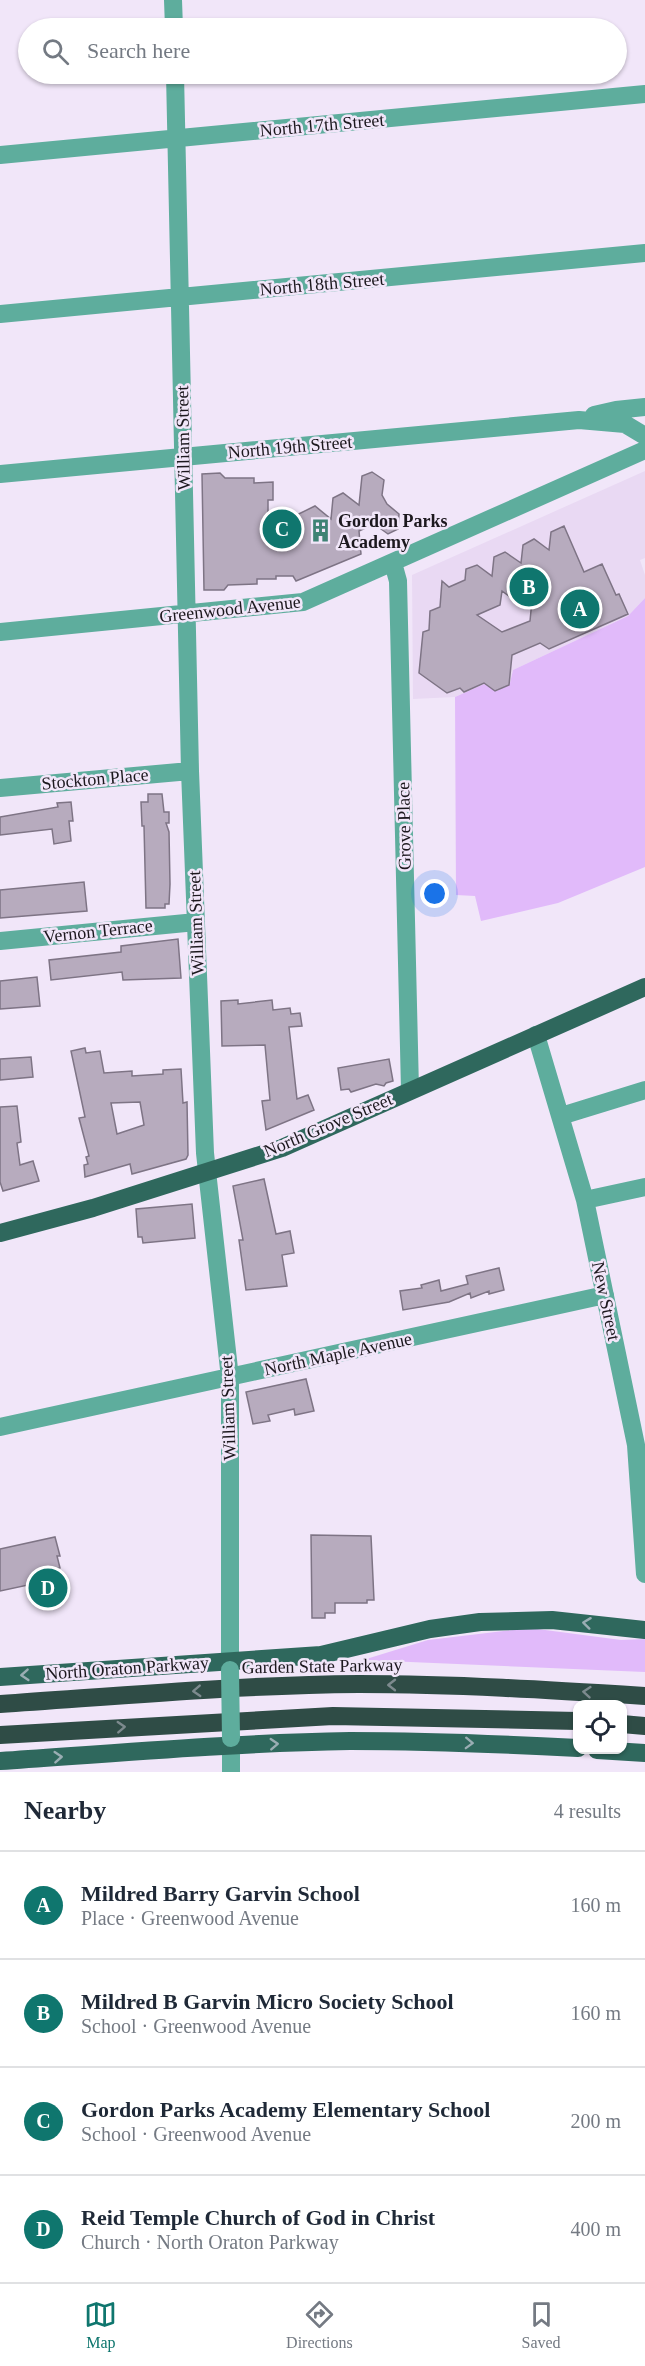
<!DOCTYPE html>
<html lang="en">
<head>
<meta charset="utf-8">
<style>
	body { margin:0; font-family:Georgia,serif; background:#f6f6f7; color:#1f2937 }
	.controls { position:absolute; right:18px; bottom:18px; display:grid; overflow:hidden; border-radius:12px; box-shadow:0 2px 4px #0004 }
	.controls button { width:54px; height:54px; display:grid; place-items:center; padding:0; border:0; border-bottom:2px solid #e0e1e3; background:#fff; color:#1f2937; font:30px sans-serif }
	.you { position:absolute; left:435px; top:894px; width:21px; height:21px; margin:-15px; border:4px solid #fff; border-radius:50%; background:#1a73e8; box-shadow:0 0 0 9px #1a73e833 }
	.badge { display:grid; place-items:center; width:39px; height:39px; border-radius:50%; background:#0f766e; color:#fff; font-size:20px; font-weight:700 }
	.pin { position:absolute; translate:-50% -50%; border:3px solid #fff; box-shadow:0 2px 6px #0006 }
	.list { margin:0; padding:0; list-style:none }
	h2 { display:flex; justify-content:space-between; align-items:center; height:78px; margin:0; padding:0 24px; font-size:26px }
	h2 small { font-size:20px; font-weight:400; color:#747a83 }
	.list li { display:grid; grid-template-columns:39px 1fr auto; gap:18px; align-items:center; box-sizing:border-box; height:108px; padding:0 24px; border-top:2px solid #e0e1e3 }
	.list b { display:block; font-size:22px; white-space:nowrap }
	.list p { margin:0; font-size:20px; white-space:nowrap; color:#747a83 }
	.list em { font-size:20px; font-style:normal; color:#747a83 }
	.icon { flex:none; width:33px; height:33px; fill:none; stroke:currentColor; stroke-width:2; stroke-linecap:round; stroke-linejoin:round }
	.map { position:relative; flex:none; width:645px; height:1772px; overflow:hidden }
	.search { position:absolute; background:#fff; box-shadow:0 2px 4px #0004; left:18px; right:18px; top:18px; height:66px; display:flex; align-items:center; gap:15px; box-sizing:border-box; padding:0 21px; border-radius:33px; color:#747a83; font-size:22px }
	.sheet { height:510px; background:#fff }
	nav { display:flex; justify-content:space-around; align-items:center; box-sizing:border-box; height:84px; border-top:2px solid #e0e1e3; background:#fff; font-size:16px; color:#747a83 }
	nav a { display:grid; justify-items:center; gap:3px }
	nav .on { color:#0f766e }
	.map>svg:first-child { display:block }
</style>
</head>
<body>
<div class="map">
<svg width="645" height="1772" viewBox="0 0 645 1772">
	<rect width="100%" height="100%" fill="#f1e6f9"/>
	<path fill="#e9d9f3" d="M645,471V558L640,560L645,575V598L628,616L513,670L510,683L497,691L483,684L455,697L413,699L412,575Z"/>
	<path fill="#e1bafa" d="M645,598V867L558,903L481,921L475,896L456,895L455,697L484,684L497,691L510,683L513,670L628,616Z
		M530,1628L621,1640L645,1639V1672L363,1660L428,1640Z"/>
	<path fill="#b7abbe" stroke="#7e7485" stroke-width="1.5" fill-rule="evenodd" d="M372,472L384,480L382,495L387,504L399,514L398,529L388,534L374,524L359,531L361,554L296,581L293,576H276V579H257V584L228,585L224,590H204L202,474L220,473L225,478H254V483L273,482V500H268V529L315,506L331,519L333,498L343,493L359,505L362,476Z
		M564,526L584,572L602,564L616,595L619,594L628,614L549,649L540,643L512,655L509,685L495,691L484,683L464,692L460,688L447,693L419,673L423,632L429,630L430,611L440,607L442,581L449,587L465,580L466,569L477,565L492,576L494,557L505,552L521,563L523,545L534,539L549,550L551,532ZM533,590L530,621L502,632L477,615L500,605L502,591L513,599Z
		M148,794H162L164,812H169V823H166L169,832L170,884L169,904H165V908H146L144,826H142L141,802H148Z
		M71,802L73,821H69L71,841L54,844L52,829L0,835V817L58,807L57,803Z
		M84,882L87,911L0,918V890Z
		M178,939L181,978L123,980L122,972L51,980L49,960L121,952V946Z
		M37,977L40,1006L0,1009V981Z
		M238,1000V1004L272,1000L273,1010L290,1008L291,1014L300,1013L302,1026L289,1027L297,1099L308,1095L314,1110L266,1130L262,1101L270,1100L265,1045L222,1046L221,1001Z
		M85,1048L86,1053L100,1051L104,1073L132,1071V1076L163,1074V1070L181,1069L183,1103L187,1102L188,1155L186,1159L132,1174L130,1164L85,1177L84,1165L88,1164L86,1157L89,1156L79,1118L85,1117L71,1051ZM140,1102L144,1125L117,1134L111,1103Z
		M31,1057L33,1077L0,1080V1059Z
		M389,1059L393,1081L386,1083L384,1086L376,1084L351,1092L349,1089L341,1090L338,1068Z
		M17,1106L21,1142L17,1143L20,1165L33,1161L39,1181L3,1191L0,1182V1107Z
		M264,1179L276,1234L290,1231L294,1253L282,1255L287,1286L246,1290L239,1240H243L233,1186Z
		M192,1204L195,1238L143,1243L142,1237H138L136,1209Z
		M499,1268L504,1290L489,1294V1291L471,1298L470,1293L449,1302L403,1310L400,1291L422,1288L421,1285L439,1280L441,1291L468,1284L466,1276Z
		M306,1379L314,1411L295,1415L294,1409L268,1415L270,1421L253,1424L246,1392Z
		M311,1535L371,1536L374,1600H367V1603H335V1613H325V1618H312Z
		M55,1537L60,1556H57L60,1568L54,1569L56,1579L0,1591V1549Z"/>
	<g fill="none" stroke-linecap="round" stroke-linejoin="round">
		<path stroke="#5ead9d" stroke-width="18" d="M173,0L174,28
			M175,74L190,771L205,1153L230,1378V1670
			M0,155L645,94
			M0,314L645,253
			M594,415L616,410L645,407
			M0,474L579,420L625,424L645,436
			M393,563L398,581L410,1090
			M0,632L303,602L645,450
			M0,788L190,771
			M0,941L196,922
			M536,1035L585,1200L636,1445L645,1574
			M561,1116L645,1090
			M585,1200L645,1187
			M0,1427L605,1295
			M231,1738V1772"/>
		<path stroke="#2f685d" stroke-width="18" d="M0,1233L93,1208L282,1148L645,987
			M0,1677L321,1655L430,1629L480,1622L552,1620L645,1630
			M597,1750L645,1753
			M0,1761C116,1753 233,1743 350,1741C426,1741 502,1744 578,1748"/>
		<path stroke="#2f4c46" stroke-width="18" d="M0,1704C119,1696 239,1685 359,1684C455,1684 550,1690 645,1696
			M622,1724L645,1726
			M0,1735L333,1716L578,1721"/>
		<path stroke="#5ead9d" stroke-width="18" d="M230,1670L231,1738"/>
	</g>
	<defs><path id="oneway-chevron" d="M-2-3.5L2.5 0L-2 3.5" fill="none" stroke-width="1.6" stroke-linecap="round" stroke-linejoin="round" transform="scale(1.5)"/></defs>
	<g stroke="#9aadb3">
		<use href="#oneway-chevron" transform="translate(587 1623) rotate(-173)"/>
		<use href="#oneway-chevron" transform="translate(25 1675) rotate(176)"/>
		<use href="#oneway-chevron" transform="translate(469 1743) rotate(2)"/>
		<use href="#oneway-chevron" transform="translate(274 1744) rotate(-3)"/>
		<use href="#oneway-chevron" transform="translate(58 1757) rotate(-4)"/>
	</g>
	<g stroke="#7d8a8e">
		<use href="#oneway-chevron" transform="translate(392 1685) rotate(-180)"/>
		<use href="#oneway-chevron" transform="translate(197 1691) rotate(177)"/>
		<use href="#oneway-chevron" transform="translate(587 1692) rotate(-175)"/>
		<use href="#oneway-chevron" transform="translate(121 1727) rotate(-3)"/>
	</g>
	<defs>
		<symbol id="building-bare" viewBox="-9 -9 18 18"><path d="M-4-6H4V6H1V3H-1V6H-4ZM-2.5-4.3h1.7v1.8h-1.7ZM.8-4.3h1.7v1.8H.8ZM-2.5-1h1.7V.8h-1.7ZM.8-1h1.7V.8H.8Z" fill="#3e8274" stroke="#f1e6f9" stroke-width="2.5" paint-order="stroke"/></symbol>
	</defs>
	<g fill-rule="evenodd">
		<use href="#building-bare" x="304" y="514" width="33" height="33"/>
	</g>
	<g text-anchor="middle" dominant-baseline="central" stroke-width="5" stroke-linejoin="round" paint-order="stroke">
		<g font-size="18" fill="#1c181e" stroke="#f1e6f9">
			<text transform="translate(322 125) rotate(-5)">North 17th Street</text>
			<text transform="translate(322 284) rotate(-5)">North 18th Street</text>
			<text transform="translate(183 438) rotate(-91)">William Street</text>
			<text transform="translate(290 447) rotate(-5)">North 19th Street</text>
			<text transform="translate(230 609) rotate(-6)">Greenwood Avenue</text>
			<text transform="translate(95 779) rotate(-5)">Stockton Place</text>
			<text transform="translate(404 826) rotate(-91)">Grove Place</text>
			<text transform="translate(196 923) rotate(-92)">William Street</text>
			<text transform="translate(98 931) rotate(-6)">Vernon Terrace</text>
			<text transform="translate(328 1125) rotate(-23)">North Grove Street</text>
			<text transform="translate(606 1301) rotate(78)">New Street</text>
			<text transform="translate(338 1354) rotate(-12)">North Maple Avenue</text>
			<text transform="translate(228 1408) rotate(-92)">William Street</text>
			<text transform="translate(322 1666) rotate(-1)">Garden State Parkway</text>
			<text transform="translate(127 1668) rotate(-4)">North Oraton Parkway</text>
		</g>
		<g font-size="18" font-weight="bold" fill="#1c181e" stroke="#f1e6f9" text-anchor="start">
			<text x="338" y="521">Gordon Parks<tspan x="338" dy="21">Academy</tspan></text>
		</g>
	</g>
</svg>
<div class="controls">
<button><svg class="icon" aria-label="locate" viewBox="0 0 24 24"><circle cx="12" cy="12" r="6"/><path d="M12 2v4M12 18v4M2 12h4M18 12h4"/></svg></button>
</div>
<div class="you"></div>
<div class="pin badge" style="left:580px;top:609px">A</div>
<div class="pin badge" style="left:529px;top:587px">B</div>
<div class="pin badge" style="left:282px;top:529px">C</div>
<div class="pin badge" style="left:48px;top:1588px">D</div>
<div class="search"><svg class="icon" aria-label="search" viewBox="0 0 24 24"><circle cx="10" cy="10" r="6"/><path d="M15 15l6 6"/></svg>Search here</div>
</div>
<section class="sheet">
<h2>Nearby<small>4 results</small></h2>
<ul class="list">
<li><span class="badge">A</span><div><b>Mildred Barry Garvin School</b><p>Place · Greenwood Avenue</p></div><em>160 m</em></li>
<li><span class="badge">B</span><div><b>Mildred B Garvin Micro Society School</b><p>School · Greenwood Avenue</p></div><em>160 m</em></li>
<li><span class="badge">C</span><div><b>Gordon Parks Academy Elementary School</b><p>School · Greenwood Avenue</p></div><em>200 m</em></li>
<li><span class="badge">D</span><div><b>Reid Temple Church of God in Christ</b><p>Church · North Oraton Parkway</p></div><em>400 m</em></li>
</ul>
</section>
<nav>
<a class="on"><svg class="icon" aria-label="map" viewBox="0 0 24 24"><path d="M3 6l6-2 6 2 6-2v14l-6 2-6-2-6 2zM9 4v14M15 6v14"/></svg>Map</a>
<a><svg class="icon" aria-label="directions" viewBox="0 0 24 24"><path d="M12 3l9 9-9 9-9-9zM9 14v-3h6M13 9l2 2-2 2"/></svg>Directions</a>
<a><svg class="icon" aria-label="saved" viewBox="0 0 24 24"><path d="M7 4h10v16l-5-4-5 4z"/></svg>Saved</a>
</nav>
</body>
</html>
